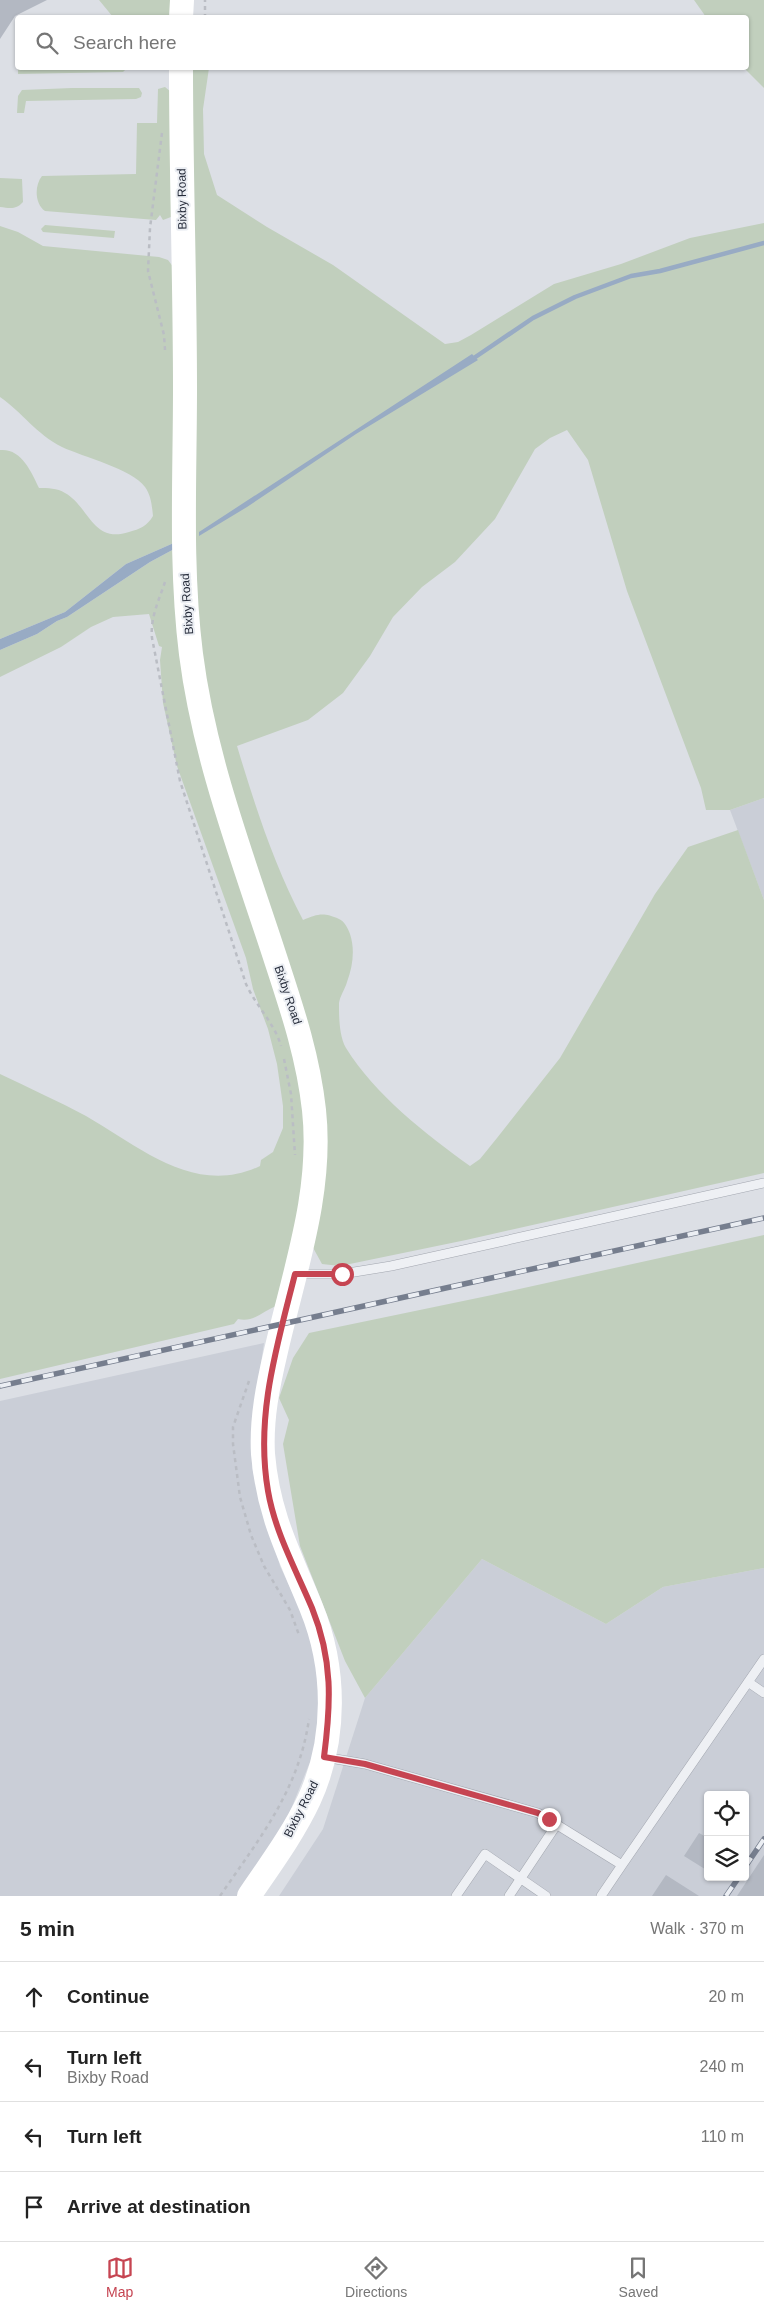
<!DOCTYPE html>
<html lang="en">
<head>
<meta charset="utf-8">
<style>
	body { margin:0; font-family:Helvetica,sans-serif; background:#f6f6f6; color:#222 }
	.controls { position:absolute; right:15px; bottom:15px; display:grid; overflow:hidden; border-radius:5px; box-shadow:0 1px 4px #0004 }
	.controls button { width:45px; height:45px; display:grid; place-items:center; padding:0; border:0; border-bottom:1px solid #e0e0e0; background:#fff; color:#222; font:25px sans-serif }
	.stop { position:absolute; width:15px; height:15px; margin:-11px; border:4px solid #c64552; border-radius:50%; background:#fff }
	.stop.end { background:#c64552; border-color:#fff; box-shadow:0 1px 5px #0008 }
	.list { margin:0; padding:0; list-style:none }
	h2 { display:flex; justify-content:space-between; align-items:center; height:65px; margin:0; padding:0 20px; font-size:21px }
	h2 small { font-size:16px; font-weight:400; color:#767676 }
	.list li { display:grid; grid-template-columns:32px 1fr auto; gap:15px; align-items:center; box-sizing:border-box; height:70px; padding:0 20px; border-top:1px solid #e0e0e0 }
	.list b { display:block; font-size:19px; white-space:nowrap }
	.list p { margin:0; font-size:16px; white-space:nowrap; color:#767676 }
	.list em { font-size:16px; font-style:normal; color:#767676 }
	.icon { flex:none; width:28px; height:28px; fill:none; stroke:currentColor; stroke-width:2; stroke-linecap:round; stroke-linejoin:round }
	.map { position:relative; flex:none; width:764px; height:1896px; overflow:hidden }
	.search { position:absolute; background:#fff; box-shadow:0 1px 4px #0004; left:15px; right:15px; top:15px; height:55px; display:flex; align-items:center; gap:12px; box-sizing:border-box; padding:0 18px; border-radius:5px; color:#767676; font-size:19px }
	.sheet { height:345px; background:#fff }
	nav { display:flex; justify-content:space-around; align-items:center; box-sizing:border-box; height:70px; border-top:1px solid #e0e0e0; background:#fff; font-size:14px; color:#767676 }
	nav a { display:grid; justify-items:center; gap:2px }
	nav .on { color:#c64552 }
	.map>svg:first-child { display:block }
</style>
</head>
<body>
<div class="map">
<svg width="764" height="1896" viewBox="0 0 764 1896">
	<rect width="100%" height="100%" fill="#dcdfe5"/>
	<path fill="#caced7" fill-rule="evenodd" d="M764,798V900L730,810Z
		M264,1343L254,1411L252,1468L280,1566L301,1611L316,1653L320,1712L314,1752L283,1829L237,1896H0V1401Z
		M482,1559L606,1624L663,1587L764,1568V1896H279L323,1829L365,1698ZM708,1795H745V1877H708Z"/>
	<path fill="#c1cfbd" d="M99,0H175V17H113Z
		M694,0H764V88L744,68H746V18L706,17Z
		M18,68H125L126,69L123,72L18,74Z
		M189,68H209L203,109L204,154L217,195L267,227L333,265L445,344L458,342L471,335L554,284L621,264L690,238L764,223V798L730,810H706L701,788L627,591L588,460L567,430L550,438L535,449L495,519L455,562L422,587L393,617L370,656L343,693L308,720L237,746C255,806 274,865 303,920C318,914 323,912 339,919C344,921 348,928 350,934C355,949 353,966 347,982C345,989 340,996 339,1003C339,1017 339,1036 346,1048C375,1095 426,1134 470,1166L480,1159L497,1138L560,1058L655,894L688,847L738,830L764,900V1173L466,1240L340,1266L322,1264L311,1244L321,1188L320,1072L221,767L197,650Z
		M165,87L171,92V217L163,220L160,215L156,220L45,211C35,204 34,186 42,176L136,174L137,123H157L158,89Z
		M72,88H139L142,93L141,97L136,99L26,101L24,113H17L18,96L22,90Z
		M0,178L22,179L23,202C16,210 10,208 0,207Z
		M45,225L115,231L114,238L43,232L41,229Z
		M0,226L18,232L43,246L159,257L168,260L174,268L176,542L126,564L65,612L0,639V450C21,448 31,471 39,488C48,488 57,488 65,493C89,506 92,544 129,532C140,529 147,526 153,516C152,506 151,495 145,487C132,469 83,457 62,447C36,434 23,413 0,397Z
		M176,548L260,932L306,1099L301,1214L276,1306C263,1311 253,1323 238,1319L234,1324L0,1379V1074C29,1088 58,1101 86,1116C140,1147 195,1197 260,1166L261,1160L273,1152L283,1128V1106L277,1064L268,1029L253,989L246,958L177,766L163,703L160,660L162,647L159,646L149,614L113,617L91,627L61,647L0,677V650L37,634L57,621L67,617L150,562Z
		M764,1235V1568L663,1587L606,1624L482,1559L365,1698L345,1661L300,1546L283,1444L289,1420L279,1398L293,1358L309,1333L492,1295Z"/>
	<path fill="#98abc4" d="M472,354L478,360L356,434L247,507L199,536V532Z
		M176,542V548L150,562L67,617L57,621L37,634L0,650V639L65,612L126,564Z"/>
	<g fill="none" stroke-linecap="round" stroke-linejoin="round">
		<path stroke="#98abc4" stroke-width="4.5" d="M471,360L533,318L575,297L631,276L660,271L764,243"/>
	</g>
	<path fill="#b3b8c2" d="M0,0H47L15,16L0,39Z
		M699,1833L708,1838V1871L684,1856Z
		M764,1855V1896H737Z
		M666,1875L699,1896H652Z"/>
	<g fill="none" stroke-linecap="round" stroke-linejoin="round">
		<defs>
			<path id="lane" d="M296,1274H342L391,1266L764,1183
				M748,1682L764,1693
				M324,1757L365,1764L538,1813L622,1865L764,1659
				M456,1896L485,1854L546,1896
				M509,1896L557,1824
				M601,1896L622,1865"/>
		</defs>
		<use href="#lane" stroke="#a2a6af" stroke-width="10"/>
		<path stroke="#babdc4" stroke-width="2.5" stroke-dasharray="4 4" stroke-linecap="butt" d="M205,18V0
			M162,133L150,228L148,271L164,335L165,350
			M165,582C159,600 150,618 152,638L180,781L246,984C256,1006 275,1024 281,1046
			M284,1059L291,1094L295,1155
			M249,1381L233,1427V1444L240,1497L251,1535L264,1566L290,1610L299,1635
			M220,1896C259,1839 299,1790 309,1719"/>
		<use href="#lane" stroke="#eef0f4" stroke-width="9"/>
		<path stroke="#fff" stroke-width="24" d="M181,18L182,0
			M181,68C181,175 185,282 185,389C185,478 180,566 191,654C204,757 242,856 274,954C291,1006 308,1055 314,1110C323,1192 294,1272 276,1351C268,1385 261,1419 263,1454C268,1514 289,1553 311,1607C336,1668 337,1739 309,1800C293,1834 270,1865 249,1896"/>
		<defs>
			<path id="rail" d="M0,1386L764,1218
				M745,1867L764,1839
				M726,1896L739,1877"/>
		</defs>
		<use href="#rail" stroke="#767e8e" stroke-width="5.5"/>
		<use href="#rail" stroke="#ebeef3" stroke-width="4" stroke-dasharray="11" stroke-linecap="butt"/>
	</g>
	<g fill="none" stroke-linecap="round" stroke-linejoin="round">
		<path stroke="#c64552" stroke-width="6" d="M342,1274H295C277,1346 255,1416 268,1491C275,1532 296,1570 312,1608C333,1660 331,1703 324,1757L365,1764L538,1813L549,1819"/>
	</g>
	<g text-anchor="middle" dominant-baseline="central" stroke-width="4" stroke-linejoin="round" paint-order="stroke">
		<g font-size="12" fill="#272d3b" stroke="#ebeef3">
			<text transform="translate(182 199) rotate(-91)">Bixby Road</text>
			<text transform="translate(187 604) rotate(-94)">Bixby Road</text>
			<text transform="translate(288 995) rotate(71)">Bixby Road</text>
			<text transform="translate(301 1809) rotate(-63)">Bixby Road</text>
		</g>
	</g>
</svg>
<div class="controls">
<button><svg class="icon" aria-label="locate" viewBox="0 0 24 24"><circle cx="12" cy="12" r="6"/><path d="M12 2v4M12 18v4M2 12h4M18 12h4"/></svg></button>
<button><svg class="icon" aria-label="layers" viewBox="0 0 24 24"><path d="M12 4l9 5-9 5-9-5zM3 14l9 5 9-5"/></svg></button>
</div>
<div class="stop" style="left:342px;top:1274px"></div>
<div class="stop end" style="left:549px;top:1819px"></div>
<div class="search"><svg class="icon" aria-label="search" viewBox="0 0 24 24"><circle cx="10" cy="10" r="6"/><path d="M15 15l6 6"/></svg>Search here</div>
</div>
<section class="sheet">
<h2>5 min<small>Walk · 370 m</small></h2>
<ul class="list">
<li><svg class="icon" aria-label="ahead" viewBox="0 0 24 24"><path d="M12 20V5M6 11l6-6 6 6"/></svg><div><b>Continue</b></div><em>20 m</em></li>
<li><svg class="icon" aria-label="left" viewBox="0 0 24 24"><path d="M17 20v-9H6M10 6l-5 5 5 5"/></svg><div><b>Turn left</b><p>Bixby Road</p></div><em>240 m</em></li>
<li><svg class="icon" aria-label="left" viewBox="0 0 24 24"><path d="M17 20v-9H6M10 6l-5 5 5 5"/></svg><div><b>Turn left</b></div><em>110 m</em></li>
<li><svg class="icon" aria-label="arrive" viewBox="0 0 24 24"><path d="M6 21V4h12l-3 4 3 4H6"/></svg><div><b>Arrive at destination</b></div></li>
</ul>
</section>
<nav>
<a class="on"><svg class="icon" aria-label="map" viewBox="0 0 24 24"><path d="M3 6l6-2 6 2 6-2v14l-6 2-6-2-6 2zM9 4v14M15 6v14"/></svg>Map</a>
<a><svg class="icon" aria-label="directions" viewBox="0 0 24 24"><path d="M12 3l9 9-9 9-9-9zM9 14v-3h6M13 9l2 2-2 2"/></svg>Directions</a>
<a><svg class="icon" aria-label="saved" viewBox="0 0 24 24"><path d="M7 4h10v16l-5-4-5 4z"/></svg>Saved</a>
</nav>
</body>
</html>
